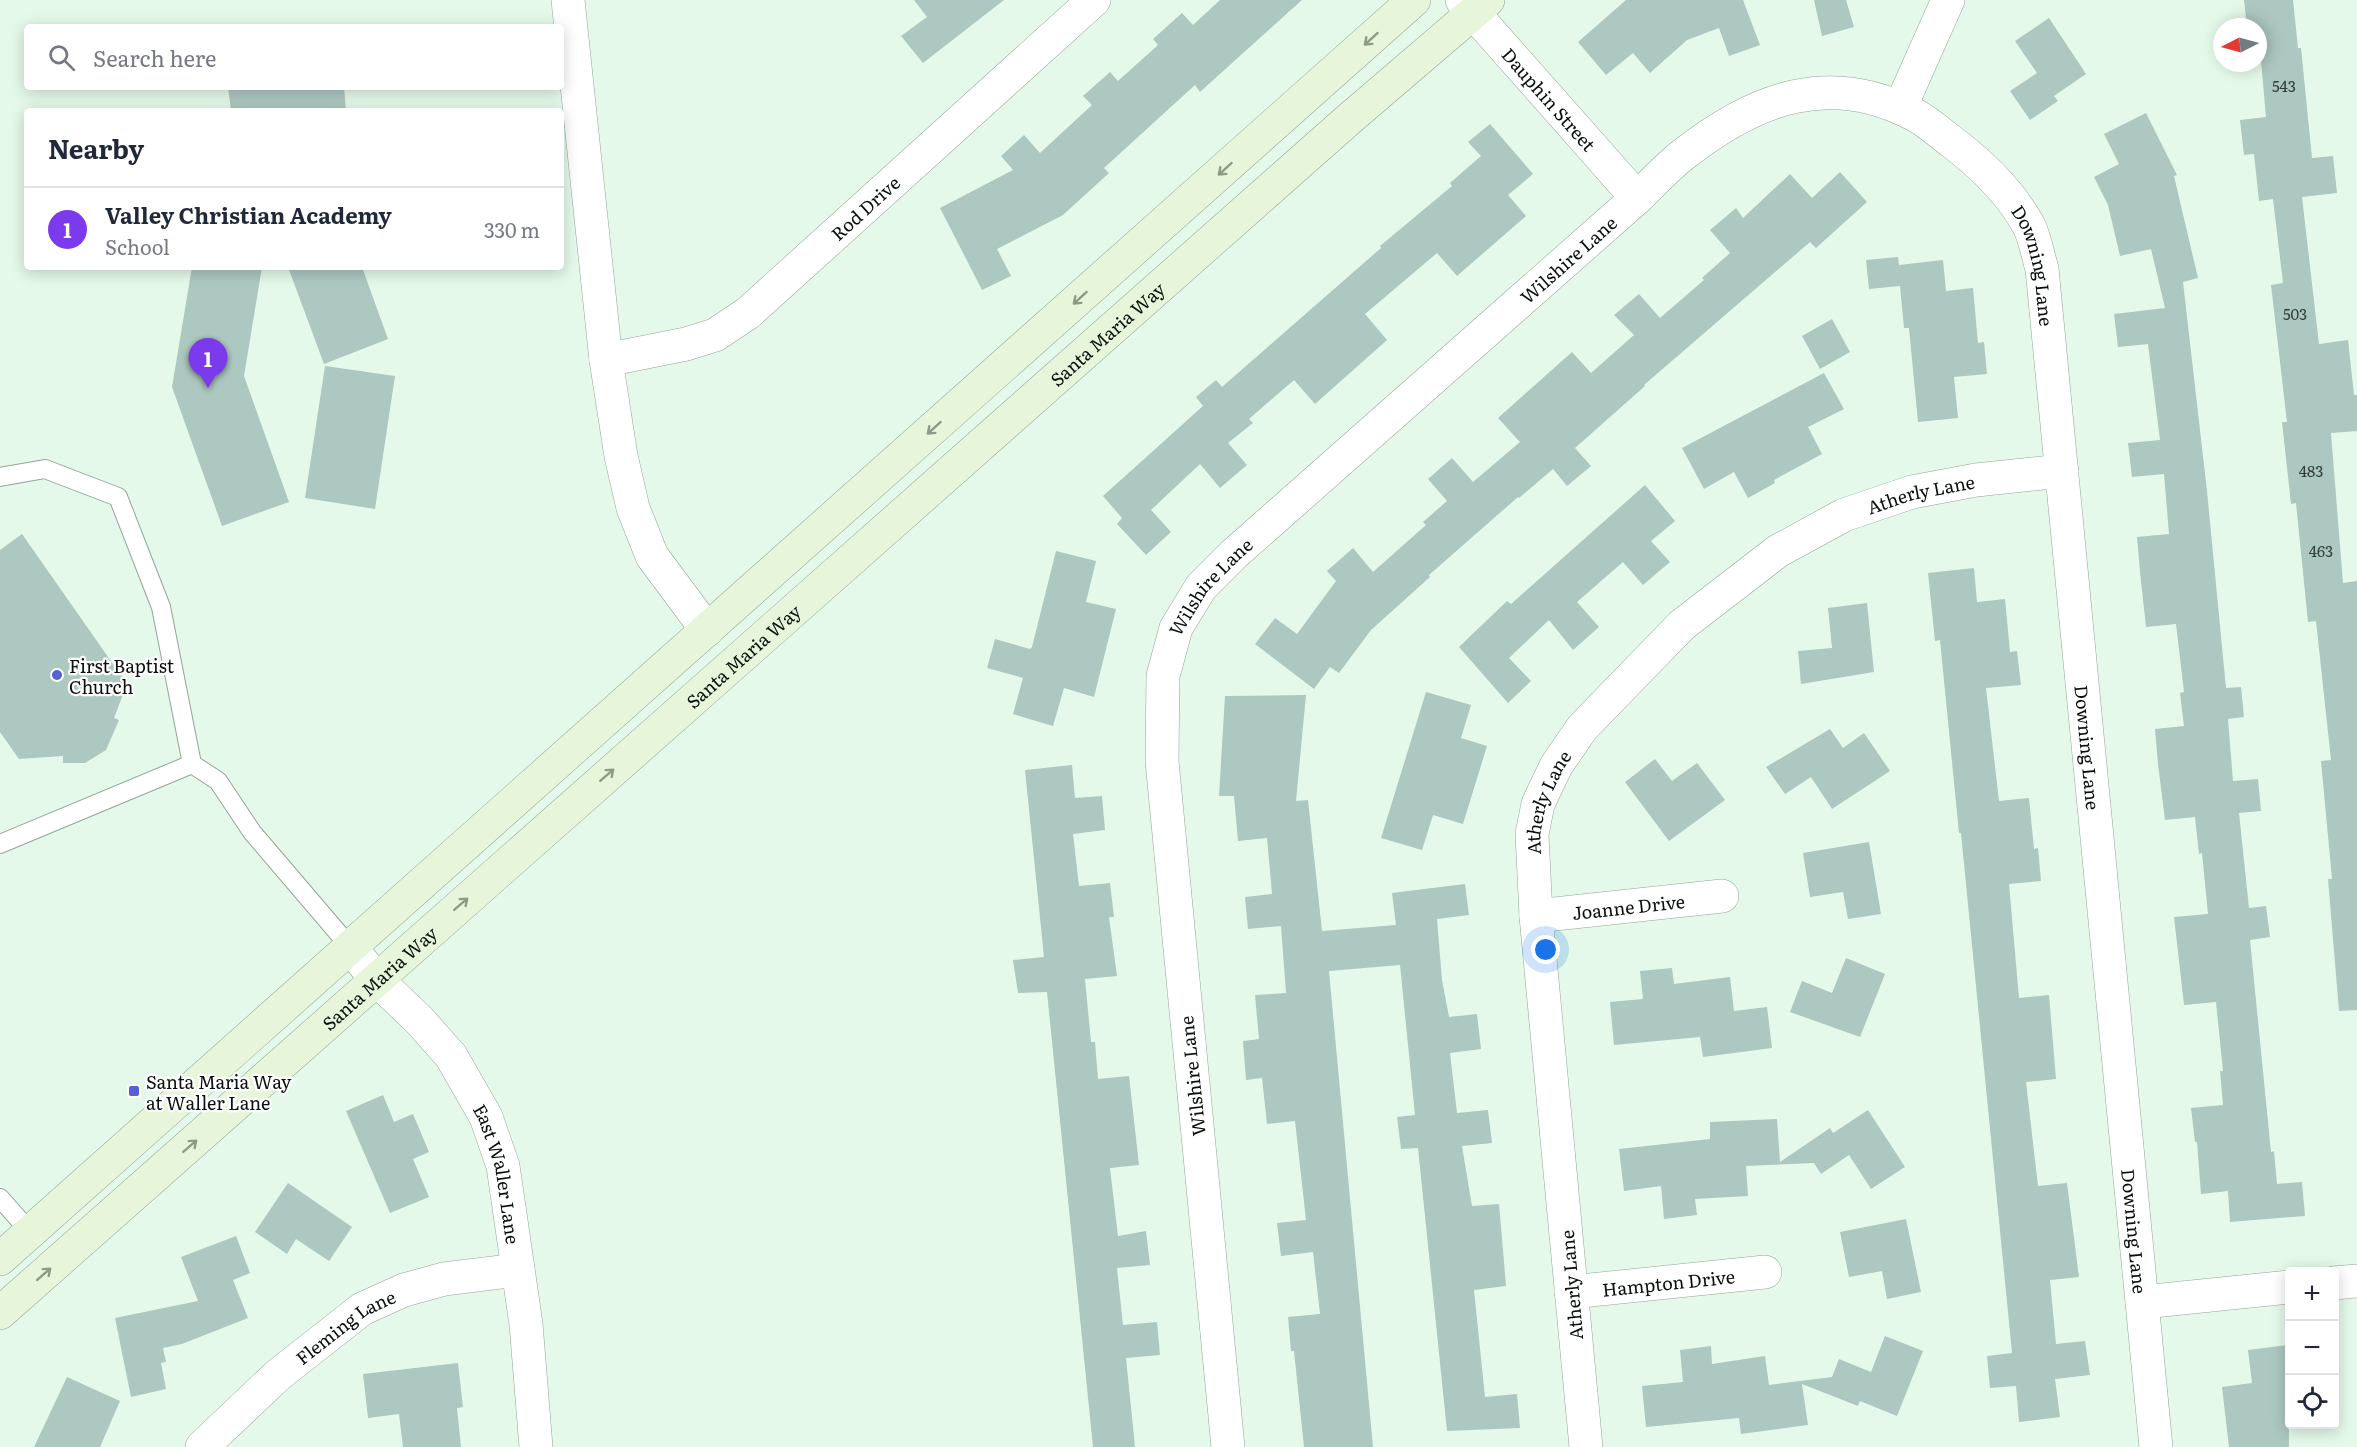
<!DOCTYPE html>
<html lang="en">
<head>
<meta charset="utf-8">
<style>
	body { margin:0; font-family:Literata,serif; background:#f2f2f3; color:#1f2937 }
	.controls { position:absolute; right:18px; bottom:18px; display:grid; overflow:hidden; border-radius:6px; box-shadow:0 3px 15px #0003 }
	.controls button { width:54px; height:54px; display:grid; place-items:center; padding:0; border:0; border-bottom:2px solid #e0e1e3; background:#fff; color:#1f2937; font:30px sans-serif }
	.compass { position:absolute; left:2213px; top:18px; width:54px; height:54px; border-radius:50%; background:#fff; box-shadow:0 3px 15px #0003; rotate:264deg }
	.you { position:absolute; left:1546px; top:950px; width:21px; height:21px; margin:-15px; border:4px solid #fff; border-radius:50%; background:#1a73e8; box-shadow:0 0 0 9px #1a73e833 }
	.badge { display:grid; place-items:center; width:39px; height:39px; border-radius:50%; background:#7c3aed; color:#fff; font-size:20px; font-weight:700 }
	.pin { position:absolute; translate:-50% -50px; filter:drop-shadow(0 2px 3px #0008) }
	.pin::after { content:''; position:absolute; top:32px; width:21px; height:18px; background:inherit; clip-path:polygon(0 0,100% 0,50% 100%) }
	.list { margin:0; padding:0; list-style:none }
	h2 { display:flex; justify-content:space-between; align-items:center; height:78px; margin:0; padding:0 24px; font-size:26px }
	h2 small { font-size:20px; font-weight:400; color:#747a83 }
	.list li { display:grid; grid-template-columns:39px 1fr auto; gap:18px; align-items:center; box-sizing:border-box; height:84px; padding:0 24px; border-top:2px solid #e0e1e3 }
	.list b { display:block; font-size:22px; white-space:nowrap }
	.list p { margin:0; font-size:20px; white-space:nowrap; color:#747a83 }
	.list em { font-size:20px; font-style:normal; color:#747a83 }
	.icon { flex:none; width:33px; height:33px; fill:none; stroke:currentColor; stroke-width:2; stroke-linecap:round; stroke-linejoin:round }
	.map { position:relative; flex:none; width:2357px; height:1447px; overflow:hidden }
	.search { position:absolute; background:#fff; box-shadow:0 3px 15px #0003; left:24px; top:24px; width:540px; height:66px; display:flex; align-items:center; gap:15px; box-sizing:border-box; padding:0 21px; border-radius:6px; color:#747a83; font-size:22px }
	.panel { position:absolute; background:#fff; box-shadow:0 3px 15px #0003; left:24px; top:108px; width:540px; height:162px; border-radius:6px }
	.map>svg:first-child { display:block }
</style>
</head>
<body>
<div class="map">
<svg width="2357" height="1447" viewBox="0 0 2357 1447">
	<rect width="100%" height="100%" fill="#e4f9ea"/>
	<path fill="#adc7c1" d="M914,0H1004L923,63L901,36L927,17Z
		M1220,0H1302L1200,92L1195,85L1104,168L1109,173L1063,215L997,249L1011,276L982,290L940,208L1013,170L1001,156L1024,135L1040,153L1092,105L1083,96L1110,72L1118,81L1158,45L1153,39L1182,13L1193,25Z
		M1626,0H1743L1760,45L1729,56L1719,28L1687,40L1650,73L1633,53L1606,75L1578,42Z
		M1814,0H1846L1854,27L1822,36Z
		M2244,0H2293L2298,48H2301L2312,158L2333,156L2337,193L2302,197L2319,344L2348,340L2354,395H2357V431L2331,433L2343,583L2357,581V1010L2339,1011L2328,879H2332L2321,761L2331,760L2316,621L2308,622L2296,503L2291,504L2282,422H2287L2271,285L2283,283L2273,199L2259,201L2254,154L2244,155L2240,120L2266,117L2258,27H2247Z
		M2049,18L2086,74L2054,96L2058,101L2030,120L2010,91L2037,73L2015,41Z
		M228,87H344L346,111H231Z
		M2146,113L2177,175L2174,176L2198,278L2183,282L2207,491L2226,688L2241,687L2244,717L2228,719L2233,781L2258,779L2261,811L2239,813L2249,908L2266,906L2270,937L2250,940L2271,1152L2274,1151L2277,1184L2302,1182L2305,1216L2230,1222L2228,1191L2201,1194L2197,1142H2195L2191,1108L2223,1105L2220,1071H2223L2216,1002L2184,1005L2174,917L2208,914L2202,853L2199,854L2195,817L2165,820L2158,764L2155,729L2184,726L2180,693L2184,692L2176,624L2146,627L2140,572L2137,537L2169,534L2164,474L2132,477L2128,443L2160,440L2148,344L2118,347L2114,314L2165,308L2151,249L2120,256L2108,205L2094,177L2119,164L2104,134Z
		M1490,124L1533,174L1508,195L1526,216L1457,276L1437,253L1365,314L1387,340L1315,404L1294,380L1249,419L1253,423L1228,443L1247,465L1220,488L1200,464L1151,510L1171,532L1146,555L1117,524L1122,518L1103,496L1203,406L1196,397L1216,380L1222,387L1381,248L1380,246L1452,186L1450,183L1481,156L1468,142Z
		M1840,172L1867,202L1816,248L1810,242L1644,385L1645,386L1575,448L1591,466L1567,486L1553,469L1519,498L1518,497L1429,575L1430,577L1371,630L1339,673L1330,667L1314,689L1255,644L1275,618L1297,634L1336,581L1327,571L1353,548L1373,572L1426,525L1423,522L1447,501L1428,479L1452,458L1473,482L1520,442L1498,418L1572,352L1591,373L1634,335L1614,315L1639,294L1660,318L1704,280L1702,278L1730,253L1710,230L1736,208L1743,218L1790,174L1812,198Z
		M1898,257L1899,265L1943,260L1946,291L1973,288L1978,343L1984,342L1987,374L1954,377L1958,418L1918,422L1909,328H1904L1900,286L1869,289L1866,260Z
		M192,267H262L244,376L289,502L222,526L172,387Z
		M288,267H362L388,339L324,364Z
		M1832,319L1850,352L1820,369L1802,336Z
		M325,366L395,376L375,509L305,498Z
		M1824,373L1844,409L1808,427L1822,454L1774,480L1775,483L1748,498L1734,472L1704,489L1682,448Z
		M1645,485L1675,521L1651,541L1670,562L1643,585L1623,562L1577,602L1599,627L1573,650L1549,620L1509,658L1531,681L1508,703L1459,647L1507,601L1511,604Z
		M22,534L127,684L114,718L119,720L106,750L85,763H63V756L19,759L0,732V550Z
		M1056,551L1096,561L1086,602L1116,609L1094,697L1064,688L1053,726L1013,714L1023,678L987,668L995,639L1030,649L1032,647Z
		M1974,568L1977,602L2005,599L2010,652L2017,651L2021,685L1986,688L1999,801L2029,798L2034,849L2038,848L2041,881L2009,884L2019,998L2049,995L2056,1079L2026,1082L2038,1186L2067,1183L2079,1277L2050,1280L2056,1344L2085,1341L2090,1375L2055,1379L2060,1417L2019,1422L2016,1386L1990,1388L1987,1356L2012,1353L1961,833H1959L1940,640L1935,641L1928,573Z
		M1867,603L1874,672L1801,684L1798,651L1832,648L1828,608Z
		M1426,692L1471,705L1461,738L1487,746L1463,824L1433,815L1422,850L1381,838Z
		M1306,695L1296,801L1308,800L1322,931L1396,925L1392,893L1465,884L1469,915L1437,919L1442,980L1449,1017L1477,1014L1481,1049L1450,1053L1457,1113L1488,1110L1492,1143L1462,1146L1472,1206L1499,1204L1502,1238L1506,1286L1474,1290L1485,1397L1517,1394L1520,1428L1447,1431L1418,1148L1401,1149L1397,1117L1415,1115L1400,965L1329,971L1373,1447H1304L1294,1351H1291L1288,1317L1320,1314L1313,1252L1281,1256L1277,1223L1306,1220L1295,1121L1267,1124L1262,1078L1246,1080L1243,1041L1259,1039L1255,995L1286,993L1281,926L1248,929L1245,897L1272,894L1267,838L1238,841L1234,796H1219L1225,696Z
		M1830,729L1843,748L1864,733L1890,771L1832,809L1811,777L1785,794L1766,767Z
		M1655,759L1672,781L1697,763L1725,800L1669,841L1625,782Z
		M1072,765L1075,798L1102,796L1105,830L1073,834L1079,886L1110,883L1114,917H1109L1117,976L1085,979L1091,1042H1095L1098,1079L1129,1076L1139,1165L1110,1168L1118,1236L1146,1231L1150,1265L1117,1268L1123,1325L1157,1322L1160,1355L1126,1358L1135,1447H1093L1047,992L1018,993L1013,960L1044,957L1025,770Z
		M1869,842L1881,914L1848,919L1843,892L1810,897L1803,853Z
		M1846,958L1885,974L1860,1037L1790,1012L1802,981L1832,993Z
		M1672,968L1674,984L1730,977L1734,1011L1767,1007L1772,1048L1703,1057L1700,1037L1614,1045L1610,1002L1643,999L1640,971Z
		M383,1095L394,1122L413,1114L429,1152L413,1159L429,1197L390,1213L346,1111Z
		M1868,1110L1905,1167L1871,1189L1849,1155L1821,1174L1814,1163L1746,1166L1748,1196L1695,1199L1697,1215L1664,1219L1661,1186L1624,1191L1619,1149L1710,1139V1122L1777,1119L1780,1162L1830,1128L1833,1133Z
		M288,1183L352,1227L329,1261L296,1239L287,1254L255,1232Z
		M1906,1219L1921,1292L1887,1299L1882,1271L1849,1277L1840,1232Z
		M236,1236L250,1273L233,1280L248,1318L182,1344L163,1348L166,1362L161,1363L166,1389L131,1397L115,1318L198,1301L181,1257Z
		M1885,1336L1923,1351L1897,1416L1860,1401L1858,1406L1802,1384L1808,1425L1741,1434L1739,1418L1646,1427L1642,1386L1683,1382L1680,1350L1711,1346L1712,1364L1765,1356L1769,1385L1832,1377L1839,1359L1871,1372Z
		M2289,1345V1447H2229L2222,1387L2252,1383L2248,1350Z
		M458,1363L463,1407L457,1408L461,1447H403L399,1414L368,1418L363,1374Z
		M67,1377L120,1401L100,1447H34Z"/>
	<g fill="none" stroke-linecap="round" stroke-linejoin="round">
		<defs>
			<path id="service" d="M0,477L45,469L118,497L161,607L192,764
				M0,844L192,764L218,781L252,832L351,948
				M0,1198L30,1232"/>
			<g id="minor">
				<path d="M568,0L606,360L621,456L633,508L652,556L707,630"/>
				<path id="s1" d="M1462,0L1637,198"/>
				<path d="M1900,108L1948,0"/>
				<path id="s2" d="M606,360L686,344L715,335L748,313L1094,0"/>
				<path id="s3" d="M1536,916L1722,896"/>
				<path id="s4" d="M351,948L376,979L420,1021L451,1056L486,1117L503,1166L526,1324L536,1447"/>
				<path d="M2334,1283L2357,1281"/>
				<path id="s5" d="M1571,1292L1765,1272"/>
				<path d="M2143,1302L2290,1287"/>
				<path id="s6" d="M202,1447L278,1375L362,1309L404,1290L444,1279L518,1270"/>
				<path id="s7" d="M1228,1447L1162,761L1163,676L1176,628L1201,587L1234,554L1637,198C1653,183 1667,167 1684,154C1755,98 1830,70 1915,115C1928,122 1940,133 1952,142C1981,164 2011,193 2029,226C2035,238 2038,256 2042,269L2156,1447"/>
				<path id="s8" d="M1586,1447L1536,916L1532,834L1538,804L1556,766L1582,728L1682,625L1778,551L1844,515L1912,492L1976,480L2062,471"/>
			</g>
			<g id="secondary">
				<path d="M0,1259L1414,0"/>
				<path id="s9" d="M0,1313L1348,120L1488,0"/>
			</g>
		</defs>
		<use href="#service" stroke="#92a598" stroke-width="20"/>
		<use href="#minor" stroke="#92a598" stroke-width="34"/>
		<use href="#secondary" stroke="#92a598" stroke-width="34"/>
		<use href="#service" stroke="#fff" stroke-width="18"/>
		<use href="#minor" stroke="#fff" stroke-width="33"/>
		<use href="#secondary" stroke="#e7f6db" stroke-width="33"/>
	</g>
	<defs><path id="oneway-shaft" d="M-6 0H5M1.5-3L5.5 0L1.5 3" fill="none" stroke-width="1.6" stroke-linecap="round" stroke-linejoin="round" transform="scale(1.5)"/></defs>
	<g stroke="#8e9a88">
		<use href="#oneway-shaft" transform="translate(1371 39) rotate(138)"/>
		<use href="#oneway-shaft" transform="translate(1225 169) rotate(138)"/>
		<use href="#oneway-shaft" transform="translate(1080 298) rotate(138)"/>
		<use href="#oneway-shaft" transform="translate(934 428) rotate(138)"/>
		<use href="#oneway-shaft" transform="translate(607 775) rotate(-41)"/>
		<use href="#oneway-shaft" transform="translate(461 904) rotate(-41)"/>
		<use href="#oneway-shaft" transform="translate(190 1146) rotate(-41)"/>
		<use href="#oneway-shaft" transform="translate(44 1274) rotate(-41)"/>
	</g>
	<g fill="#5461d7" stroke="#fff" stroke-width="2">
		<circle cx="57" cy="675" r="6"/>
		<rect x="128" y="1085" width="12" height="12" rx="3"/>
	</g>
	<g text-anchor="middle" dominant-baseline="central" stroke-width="4.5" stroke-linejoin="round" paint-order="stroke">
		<g font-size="15" fill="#323e39">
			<text x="2284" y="85">543</text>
			<text x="2295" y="313">503</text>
			<text x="2311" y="470">483</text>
			<text x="2321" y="550">463</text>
		</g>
		<g font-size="18" fill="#09100c" stroke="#fff">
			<text stroke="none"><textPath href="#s1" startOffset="132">Dauphin Street</textPath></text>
			<text stroke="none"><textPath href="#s2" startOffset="309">Rod Drive</textPath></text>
			<text stroke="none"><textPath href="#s7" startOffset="1364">Wilshire Lane</textPath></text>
			<text stroke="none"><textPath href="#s7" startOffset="1971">Downing Lane</textPath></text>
			<text stroke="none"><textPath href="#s9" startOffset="1478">Santa Maria Way</textPath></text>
			<text stroke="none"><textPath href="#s8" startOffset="1154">Atherly Lane</textPath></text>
			<text stroke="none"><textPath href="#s7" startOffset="878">Wilshire Lane</textPath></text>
			<text stroke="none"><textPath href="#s9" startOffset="992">Santa Maria Way</textPath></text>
			<text stroke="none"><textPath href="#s7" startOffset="2457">Downing Lane</textPath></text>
			<text stroke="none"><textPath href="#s8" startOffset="650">Atherly Lane</textPath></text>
			<text stroke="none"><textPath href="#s3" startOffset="93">Joanne Drive</textPath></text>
			<text stroke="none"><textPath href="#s9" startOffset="506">Santa Maria Way</textPath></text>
			<text transform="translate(1192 1076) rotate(-96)">Wilshire Lane</text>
			<text stroke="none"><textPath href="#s4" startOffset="276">East Waller Lane</textPath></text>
			<text stroke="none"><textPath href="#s7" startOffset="2943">Downing Lane</textPath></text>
			<text stroke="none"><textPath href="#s5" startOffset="98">Hampton Drive</textPath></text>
			<text transform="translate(1571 1285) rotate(-95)">Atherly Lane</text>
			<text stroke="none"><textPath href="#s6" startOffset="188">Fleming Lane</textPath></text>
		</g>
		<g font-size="18" fill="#09100c" stroke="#fff" text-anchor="start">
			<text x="69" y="665">First Baptist<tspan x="69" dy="21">Church</tspan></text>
			<text x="146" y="1081">Santa Maria Way<tspan x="146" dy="21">at Waller Lane</tspan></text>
		</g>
	</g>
</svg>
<div class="controls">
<button>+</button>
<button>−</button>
<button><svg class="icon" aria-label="locate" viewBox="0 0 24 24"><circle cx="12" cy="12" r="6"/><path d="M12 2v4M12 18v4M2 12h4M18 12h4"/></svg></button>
</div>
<svg class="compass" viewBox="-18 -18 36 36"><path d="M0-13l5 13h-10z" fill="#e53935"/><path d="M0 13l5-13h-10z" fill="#747a83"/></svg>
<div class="you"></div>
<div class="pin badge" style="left:208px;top:388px">1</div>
<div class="search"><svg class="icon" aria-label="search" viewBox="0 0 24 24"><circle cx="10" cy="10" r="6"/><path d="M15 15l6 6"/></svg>Search here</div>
<section class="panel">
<h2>Nearby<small></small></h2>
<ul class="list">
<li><span class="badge">1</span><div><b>Valley Christian Academy</b><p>School</p></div><em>330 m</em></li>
</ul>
</section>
</div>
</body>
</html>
